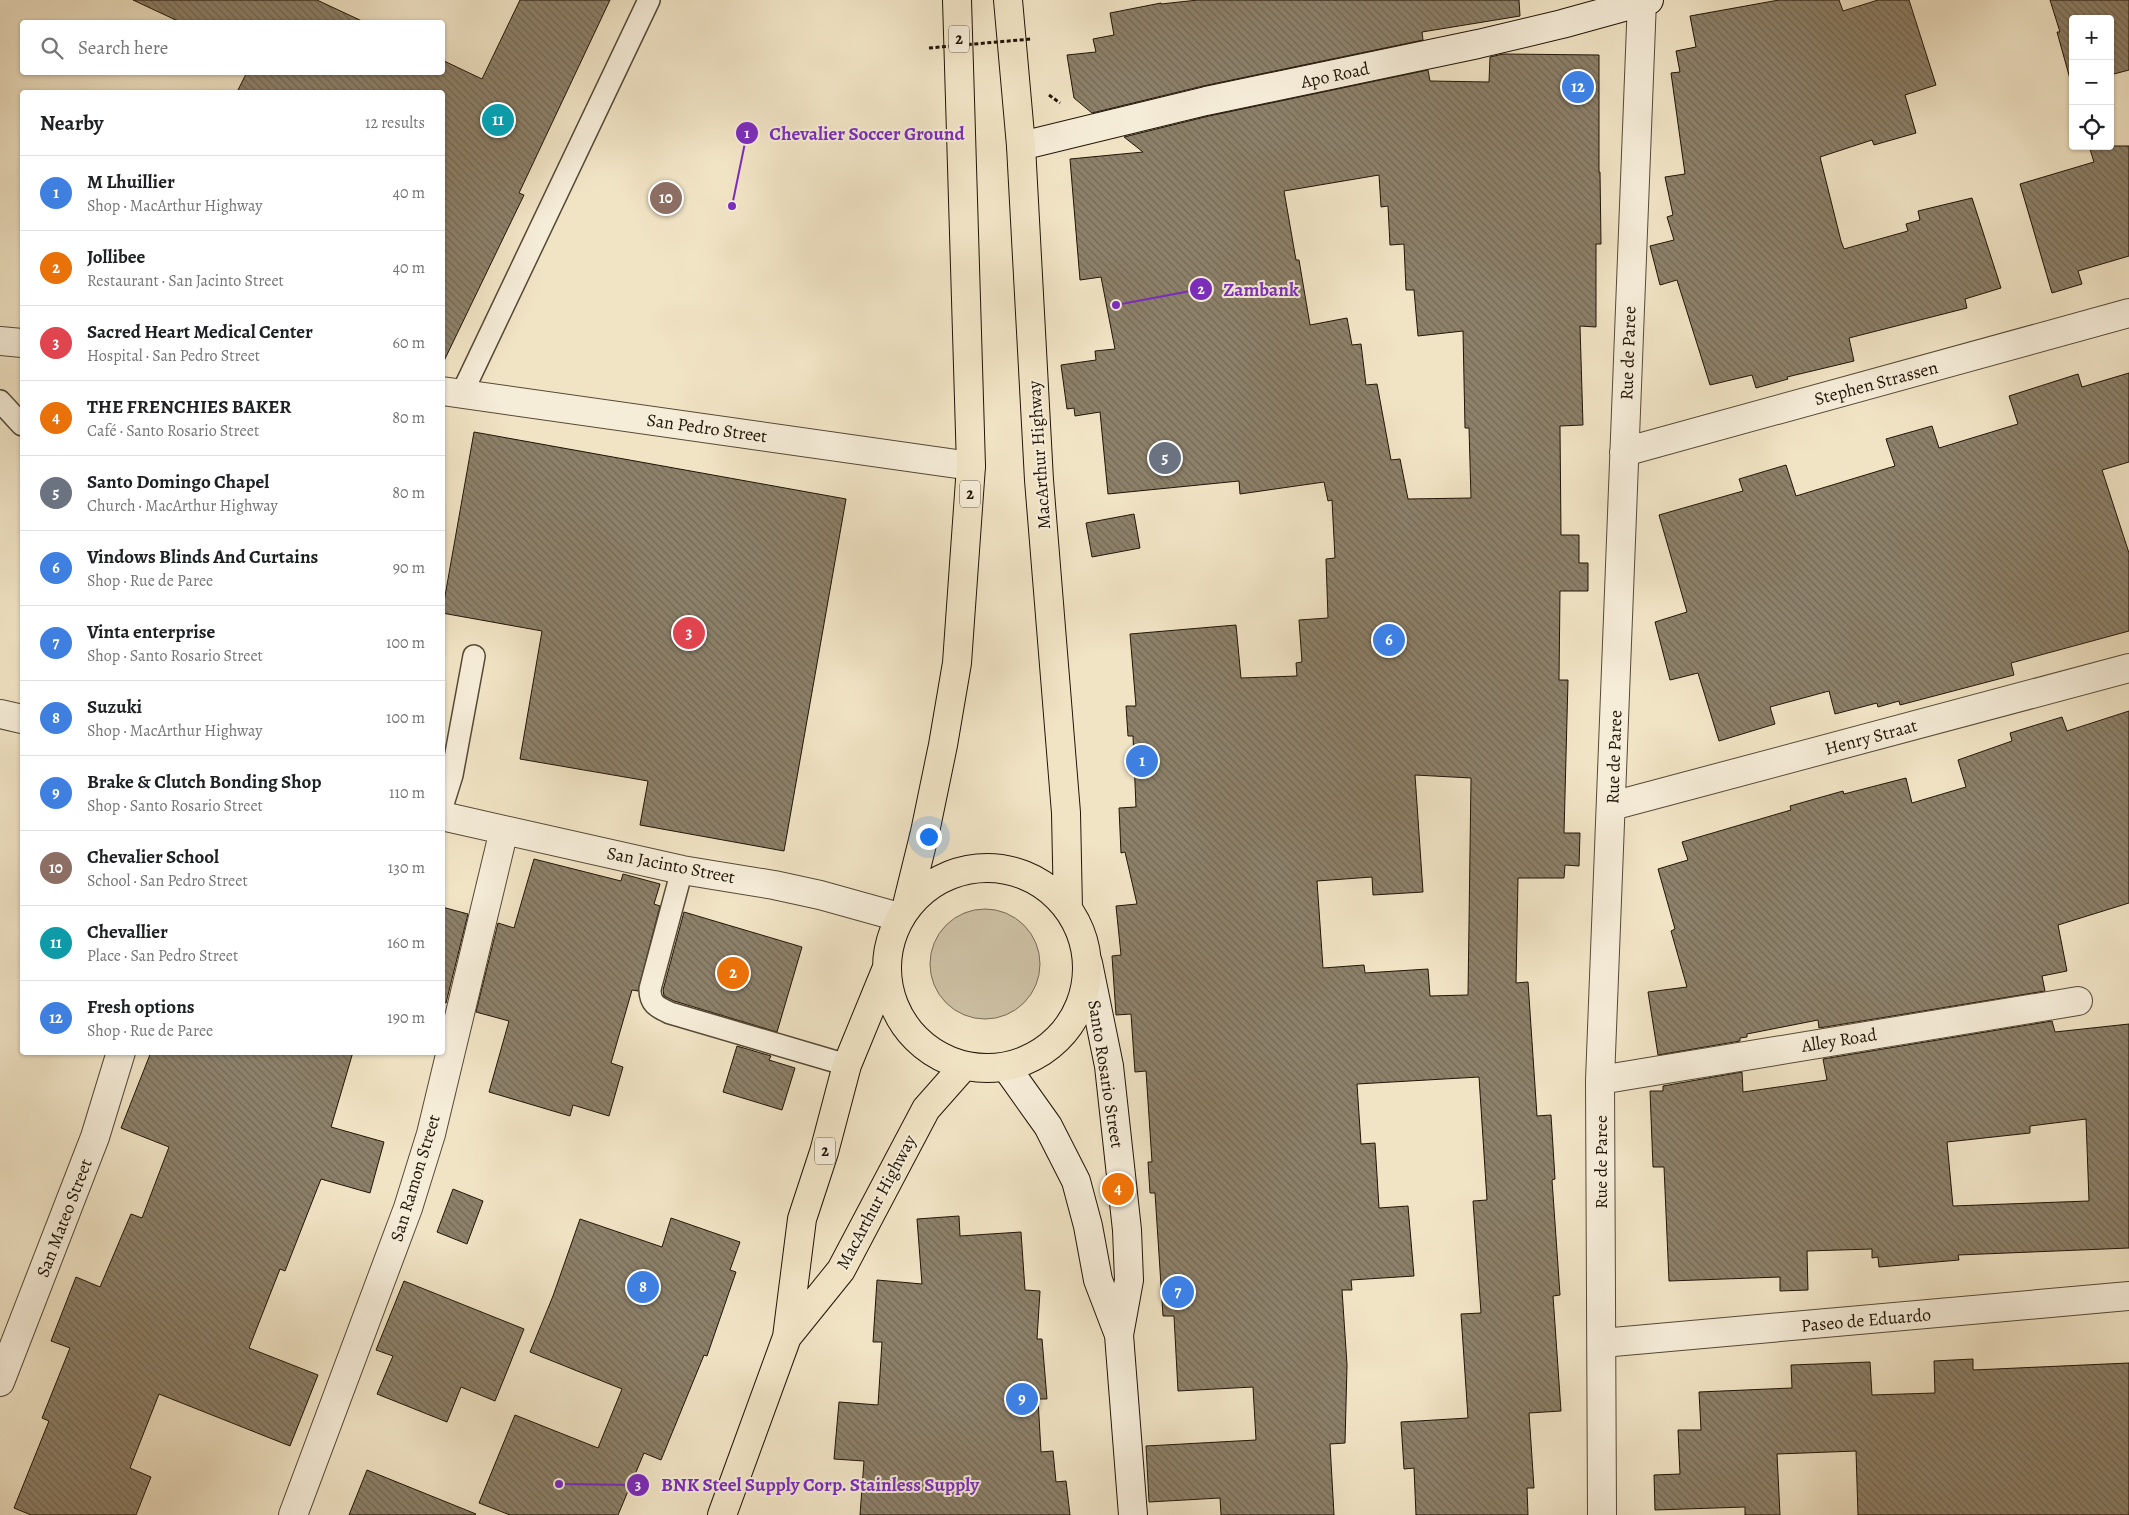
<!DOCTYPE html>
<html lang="en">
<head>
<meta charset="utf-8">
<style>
	body { margin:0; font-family:Alegreya,serif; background:#f2f2f2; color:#202124 }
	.controls { position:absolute; right:15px; top:15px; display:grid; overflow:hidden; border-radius:5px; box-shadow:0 1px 4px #0004 }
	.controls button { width:45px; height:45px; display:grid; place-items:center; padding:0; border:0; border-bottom:1px solid #e0e0e0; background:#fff; color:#202124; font:25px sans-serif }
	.you { position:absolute; left:928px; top:836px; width:18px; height:18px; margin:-12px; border:4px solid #fff; border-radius:50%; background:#1a73e8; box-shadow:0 0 0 8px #1a73e833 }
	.badge { display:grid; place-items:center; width:32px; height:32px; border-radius:50%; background:#b45309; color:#fff; font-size:16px; font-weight:700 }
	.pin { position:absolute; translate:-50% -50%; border:2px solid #fff; box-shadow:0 1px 5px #0006 }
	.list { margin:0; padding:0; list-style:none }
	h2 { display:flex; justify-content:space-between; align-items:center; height:65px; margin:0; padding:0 20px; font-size:21px }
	h2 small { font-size:16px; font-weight:400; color:#757577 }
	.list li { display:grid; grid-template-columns:32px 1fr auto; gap:15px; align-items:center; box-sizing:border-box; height:75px; padding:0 20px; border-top:1px solid #e0e0e0 }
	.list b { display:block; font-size:19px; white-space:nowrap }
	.list p { margin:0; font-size:16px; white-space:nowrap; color:#757577 }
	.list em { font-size:16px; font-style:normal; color:#757577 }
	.icon { flex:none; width:28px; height:28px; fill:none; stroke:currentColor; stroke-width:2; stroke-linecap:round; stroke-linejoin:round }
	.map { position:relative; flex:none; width:2129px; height:1515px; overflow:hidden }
	.search { position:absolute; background:#fff; box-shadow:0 1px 4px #0004; left:20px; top:20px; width:425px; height:55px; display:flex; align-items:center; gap:12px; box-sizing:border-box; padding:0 18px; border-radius:5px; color:#757577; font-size:19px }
	.panel { position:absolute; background:#fff; box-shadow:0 1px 4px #0004; left:20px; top:90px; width:425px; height:965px; border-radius:5px }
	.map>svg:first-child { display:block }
</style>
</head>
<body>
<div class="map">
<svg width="2129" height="1515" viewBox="0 0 2129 1515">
	<defs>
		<pattern id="building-back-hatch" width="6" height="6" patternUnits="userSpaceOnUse" patternTransform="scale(1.25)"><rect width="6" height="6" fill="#8d816a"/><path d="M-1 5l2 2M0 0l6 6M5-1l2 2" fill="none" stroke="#736855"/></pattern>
	</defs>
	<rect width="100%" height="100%" fill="#f1e4c5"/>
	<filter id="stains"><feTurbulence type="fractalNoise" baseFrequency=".004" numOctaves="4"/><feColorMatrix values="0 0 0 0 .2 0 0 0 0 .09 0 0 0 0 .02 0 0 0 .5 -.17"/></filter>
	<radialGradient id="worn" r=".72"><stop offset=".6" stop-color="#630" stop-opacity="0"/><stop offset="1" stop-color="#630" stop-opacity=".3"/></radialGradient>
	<path fill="#cec1a5" stroke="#786b56" d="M930 964a55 55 0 1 1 110 0a55 55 0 1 1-110 0Z"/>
	<path fill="url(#building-back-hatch)" stroke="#211507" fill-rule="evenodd" d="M133,0H317L364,22H180Z
		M520,0H610L519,193L524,195L442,365V92H237L247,72H442V60L482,79Z
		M1198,0H1519L1520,16L1422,32L1423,40L1203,86L1092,113L1074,98L1067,55L1096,52L1093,39L1114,35L1110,13L1161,3V4Z
		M1779,0H1839L1843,11L1878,0H1909L1936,85L1905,95L1916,133L1874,145L1872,140L1820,157L1841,241L1844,249L1908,231L1906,224L1920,220L1918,211L1972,198L2001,288L1965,299L1967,308L1849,338L1854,361L1787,377L1788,379L1756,388L1752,375L1710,385L1677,280L1660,285L1650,246L1674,240L1667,217L1673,215L1665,177L1685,174L1671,73L1680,72L1676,51L1696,47L1690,16Z
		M2050,0H2129V70L2110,75V19H2073L2072,86L2057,32H2060Z
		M1503,54L1599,55V172H1600L1601,244H1596V327L1580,326L1583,425L1560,426L1561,535H1579V563H1588V591H1560L1559,680H1568L1564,833H1580L1579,866L1565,865L1564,878H1518L1516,983L1528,982L1537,1116L1551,1115L1555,1179L1552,1180L1560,1295L1553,1296L1561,1411L1529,1413L1534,1488H1527L1528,1515H1416L1414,1468L1404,1469L1401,1422L1468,1418L1461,1314L1481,1313L1473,1201L1487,1200L1479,1077L1357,1084L1361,1144L1375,1143L1379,1208L1408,1206L1414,1276L1351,1280L1352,1290H1342L1347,1365L1345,1443L1330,1444L1334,1515H1221L1220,1498L1149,1502L1146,1446L1256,1440L1253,1387L1178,1391L1174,1316H1163L1155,1193H1150L1148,1162H1152L1146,1071L1135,1072L1131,1014L1116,1015L1112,956L1121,955L1116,906L1137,904L1125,852L1121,853L1119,808L1136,807L1133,736H1128L1126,706H1136L1130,634L1236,625L1241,678L1297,676L1296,663L1302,662L1299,620L1328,618L1326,559L1335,558L1332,500L1328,501L1324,482L1240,494L1239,481L1108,494L1100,412L1075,416L1074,408L1067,409L1061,365L1096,360L1095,351L1115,349L1101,277L1080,280L1070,159L1143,152L1124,137L1209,116L1428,70L1430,81L1489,82L1490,57ZM1379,175L1381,207L1388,206L1390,245L1404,244L1406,290H1414L1418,336L1463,331L1465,428H1469L1471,498L1408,499L1400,459L1391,460L1377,384L1366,385L1361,344L1352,345L1347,318L1310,325L1299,260H1296L1284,191ZM1415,775L1471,778L1468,995L1430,996L1428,969L1365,973L1364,965L1323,968L1317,881L1372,877L1373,895L1423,892Z
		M2089,146H2129V256L2078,271L2082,284L2052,293L2020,184L2094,162Z
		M2129,373V462L2102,470L2129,553V631L2011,663L2014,675L1900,705L1899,701L1878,707L1877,703L1835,714L1829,691L1770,707L1775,724L1719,741L1698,673L1670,680L1655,622L1687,612L1659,515L1743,491L1739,479L1786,465L1796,496L1895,466L1886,439L1932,426L1939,448L2018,424L2009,396L2078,374L2082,387Z
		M474,432L846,499L784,851L640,825L648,781L520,759L542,631L442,613Z
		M1134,514L1140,548L1092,557L1086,523Z
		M2129,711V903L2058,925L2067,971L2042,976L2045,991L1819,1028L1818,1020L1747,1034V1037L1740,1038V1041L1658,1055L1648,992L1687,987L1671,931L1675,929L1658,869L1688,860L1682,842L1791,810L1790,806L1843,791L1844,794L1906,778L1912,803L1966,787L1958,760L2012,741L2010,733L2062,717L2067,731Z
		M534,859L621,881L623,874L660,884L654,904L660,906L638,991L632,990L611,1063L623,1067L609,1116L573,1105L570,1116L489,1092L509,1021L476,1012L498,923L514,928Z
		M442,907L468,914L446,1003L442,1002Z
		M684,912L802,947L777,1032L674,1001L664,996L663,990Z
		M2052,1021L2055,1032L2129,1024V1248L1958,1255L1959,1260L1879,1267L1878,1257L1872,1258V1249L1807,1251L1808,1290L1780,1291V1277L1669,1281L1664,1167H1653L1650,1091H1663V1086L1742,1072L1743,1092L1827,1080L1823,1059ZM2086,1119L2089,1201L1953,1206L1947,1142L2030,1133V1126Z
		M737,1046L771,1056L769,1060L795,1068L782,1110L723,1092Z
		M151,1052H353L331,1127L384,1142L370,1193L321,1179L285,1271L280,1269L249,1348L318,1375L290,1446L159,1394L130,1468L151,1477L136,1515H31L14,1508L49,1421L42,1418L70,1348L51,1341L76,1277L100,1287L131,1214L142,1218L169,1147L121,1128Z
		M453,1189L483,1201L467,1244L437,1232Z
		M959,1216L960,1236L1021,1232L1025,1290L1040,1291L1037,1339H1042L1047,1399H1038L1041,1452L1053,1451L1056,1482L1066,1481L1070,1515H860L864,1461L834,1459L839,1402L878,1405L882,1342H873L877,1280L922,1284L917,1219Z
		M671,1218L740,1242L730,1270L736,1272L707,1356L704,1355L661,1460L644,1453L618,1515H510L479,1503L515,1415L598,1448L622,1389L530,1352L553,1296L580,1219L662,1247Z
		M404,1281L524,1329L495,1401L461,1387L447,1422L377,1394L393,1356L376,1350Z
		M1973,1359V1370L2129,1363V1515H1858L1856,1451L1777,1454L1780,1515H1745V1507L1655,1510L1654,1475L1680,1474L1678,1430H1701L1699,1392L1792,1388L1791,1365L1870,1362L1872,1395L1935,1393L1934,1361Z
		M367,1470L476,1514L475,1515H349Z"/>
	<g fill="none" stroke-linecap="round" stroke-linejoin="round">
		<defs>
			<path id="lane" d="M462,393L649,0
				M0,401L22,425
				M442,807L452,775L474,656
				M682,870L650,989C650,1004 657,1007 670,1013L847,1065"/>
			<path id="street" d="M0,341L22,343
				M442,391L971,466
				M1624,452L2129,313
				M0,714L22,719
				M1612,806L2129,668
				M442,816L682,870L774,885L820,895L899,917
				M1600,1080L2078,1001
				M1602,1343L2129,1296
				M0,1382L95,1137L121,1052
				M293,1515L408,1208L431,1134L504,830
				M1602,1515L1600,1080L1642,0"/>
			<path id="secondary" d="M1021,146L1206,101L1478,44L1562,24L1649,0
				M1088,963L1109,1066L1127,1230L1129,1280L1119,1335L1133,1515
				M1006,1067L1048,1126L1076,1181L1088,1226L1098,1280L1119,1335"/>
			<path id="highway" d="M1008,0L1021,146L1039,480L1066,813L1068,909
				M887 968a100 100 0 1 1 200 0a100 100 0 1 1-200 0Z
				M907,905L925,832L943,745L957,663L971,466L957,0
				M787,1337L841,1270L926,1109L964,1066
				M722,1515L787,1337L802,1219L824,1152L847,1065L886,970"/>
		</defs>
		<use href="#lane" stroke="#554936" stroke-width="24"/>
		<use href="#street" stroke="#554936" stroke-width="30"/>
		<use href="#secondary" stroke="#211507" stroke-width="30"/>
		<use href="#highway" stroke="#211507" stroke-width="30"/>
		<path stroke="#211507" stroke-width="3" stroke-dasharray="4 2.5" stroke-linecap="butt" d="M1049,95L1060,103"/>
		<use href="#lane" stroke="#f6edd9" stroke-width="21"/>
		<use href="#street" stroke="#f6edd9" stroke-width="28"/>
		<use href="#secondary" stroke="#f6edd9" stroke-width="28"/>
		<use href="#highway" stroke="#f1e4c5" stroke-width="28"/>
		<path stroke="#211507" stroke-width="3" stroke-dasharray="4 2.5" stroke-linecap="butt" d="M929,48L1031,39"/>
	</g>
	<g text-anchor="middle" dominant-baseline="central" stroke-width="4" stroke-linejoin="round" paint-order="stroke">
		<g fill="#f6edd9" stroke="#615646" stroke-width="1">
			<rect x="949" y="25.5" width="20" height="27" rx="4"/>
			<rect x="960" y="480.5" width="20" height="27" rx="4"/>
			<rect x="815" y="1137.5" width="20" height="27" rx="4"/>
		</g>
		<g font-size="16" font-weight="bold" fill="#211507">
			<text x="959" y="39">2</text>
			<text x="970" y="494">2</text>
			<text x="825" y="1151">2</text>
		</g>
		<g font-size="18" fill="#211507" stroke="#f6edd9">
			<text transform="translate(1335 75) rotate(-12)">Apo Road</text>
			<text transform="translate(1628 353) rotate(-88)">Rue de Paree</text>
			<text transform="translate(1876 383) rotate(-15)">Stephen Strassen</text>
			<text transform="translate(707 428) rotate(8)">San Pedro Street</text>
			<text transform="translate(1039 455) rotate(-94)">MacArthur Highway</text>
			<text transform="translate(1871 737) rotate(-15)">Henry Straat</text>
			<text transform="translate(1614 757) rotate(-88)">Rue de Paree</text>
			<text transform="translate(671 865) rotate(11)">San Jacinto Street</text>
			<text transform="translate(1839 1040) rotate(-9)">Alley Road</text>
			<text transform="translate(1106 1074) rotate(81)">Santo Rosario Street</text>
			<text transform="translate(1601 1162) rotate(-90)">Rue de Paree</text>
			<text transform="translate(415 1178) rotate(-73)">San Ramon Street</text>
			<text transform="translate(876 1202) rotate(-62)">MacArthur Highway</text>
			<text transform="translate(64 1218) rotate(-69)">San Mateo Street</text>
			<text transform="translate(1866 1320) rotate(-5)">Paseo de Eduardo</text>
		</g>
	</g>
	<path fill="none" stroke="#7b2cbf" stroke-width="2" d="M732 206L747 133M1116 305L1201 289M559 1484L638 1485"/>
	<g fill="#7b2cbf" stroke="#f6edd9" stroke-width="2">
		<circle cx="732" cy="206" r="5"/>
		<circle cx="1116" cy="305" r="5"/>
		<circle cx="559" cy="1484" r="5"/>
		<circle cx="747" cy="133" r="12"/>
		<circle cx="1201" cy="289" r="12"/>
		<circle cx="638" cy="1485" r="12"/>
	</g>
	<g font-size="15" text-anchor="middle" font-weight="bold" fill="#fff">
		<text x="747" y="138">1</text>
		<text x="1201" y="294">2</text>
		<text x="638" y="1490">3</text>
	</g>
	<g font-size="19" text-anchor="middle" font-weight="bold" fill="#7b2cbf" stroke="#f6edd9" stroke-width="4" stroke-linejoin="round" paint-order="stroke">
		<text x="867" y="140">Chevalier Soccer Ground</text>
		<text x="1261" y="296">Zambank</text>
		<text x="820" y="1491">BNK Steel Supply Corp. Stainless Supply</text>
	</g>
	<rect width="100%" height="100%" filter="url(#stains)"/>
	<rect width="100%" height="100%" fill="url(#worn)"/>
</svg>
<div class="controls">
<button>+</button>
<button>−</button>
<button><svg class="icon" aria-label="locate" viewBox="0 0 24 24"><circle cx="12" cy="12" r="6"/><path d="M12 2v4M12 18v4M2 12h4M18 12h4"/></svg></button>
</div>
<div class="you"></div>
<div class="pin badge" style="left:1142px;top:761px;background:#3f7fe0">1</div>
<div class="pin badge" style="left:733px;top:973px;background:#e8710a">2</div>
<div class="pin badge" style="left:689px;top:633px;background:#e0444e">3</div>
<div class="pin badge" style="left:1118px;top:1189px;background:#e8710a">4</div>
<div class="pin badge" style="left:1165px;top:458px;background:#6b7280">5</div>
<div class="pin badge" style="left:1389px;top:640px;background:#3f7fe0">6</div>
<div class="pin badge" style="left:1178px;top:1292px;background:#3f7fe0">7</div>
<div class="pin badge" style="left:643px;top:1287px;background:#3f7fe0">8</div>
<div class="pin badge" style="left:1022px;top:1399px;background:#3f7fe0">9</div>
<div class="pin badge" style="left:666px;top:198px;background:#8d6e63">10</div>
<div class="pin badge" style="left:498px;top:120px;background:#0f9aa8">11</div>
<div class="pin badge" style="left:1578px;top:87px;background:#3f7fe0">12</div>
<div class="search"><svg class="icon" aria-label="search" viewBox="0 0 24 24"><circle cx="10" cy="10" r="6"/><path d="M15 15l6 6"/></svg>Search here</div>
<section class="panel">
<h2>Nearby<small>12 results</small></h2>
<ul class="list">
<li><span class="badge" style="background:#3f7fe0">1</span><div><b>M Lhuillier</b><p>Shop · MacArthur Highway</p></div><em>40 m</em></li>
<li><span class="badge" style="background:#e8710a">2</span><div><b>Jollibee</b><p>Restaurant · San Jacinto Street</p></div><em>40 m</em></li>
<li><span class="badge" style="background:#e0444e">3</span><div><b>Sacred Heart Medical Center</b><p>Hospital · San Pedro Street</p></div><em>60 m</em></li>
<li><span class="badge" style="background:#e8710a">4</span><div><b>THE FRENCHIES BAKER</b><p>Café · Santo Rosario Street</p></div><em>80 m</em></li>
<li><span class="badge" style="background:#6b7280">5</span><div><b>Santo Domingo Chapel</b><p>Church · MacArthur Highway</p></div><em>80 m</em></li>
<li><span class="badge" style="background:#3f7fe0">6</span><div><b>Vindows Blinds And Curtains</b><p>Shop · Rue de Paree</p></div><em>90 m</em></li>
<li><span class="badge" style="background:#3f7fe0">7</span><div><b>Vinta enterprise</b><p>Shop · Santo Rosario Street</p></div><em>100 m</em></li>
<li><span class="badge" style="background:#3f7fe0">8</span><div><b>Suzuki</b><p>Shop · MacArthur Highway</p></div><em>100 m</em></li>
<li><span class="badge" style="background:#3f7fe0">9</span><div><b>Brake &amp; Clutch Bonding Shop</b><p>Shop · Santo Rosario Street</p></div><em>110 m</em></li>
<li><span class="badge" style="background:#8d6e63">10</span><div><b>Chevalier School</b><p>School · San Pedro Street</p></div><em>130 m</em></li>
<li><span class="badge" style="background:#0f9aa8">11</span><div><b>Chevallier</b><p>Place · San Pedro Street</p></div><em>160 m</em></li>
<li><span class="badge" style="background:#3f7fe0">12</span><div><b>Fresh options</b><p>Shop · Rue de Paree</p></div><em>190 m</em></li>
</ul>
</section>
</div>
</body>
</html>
